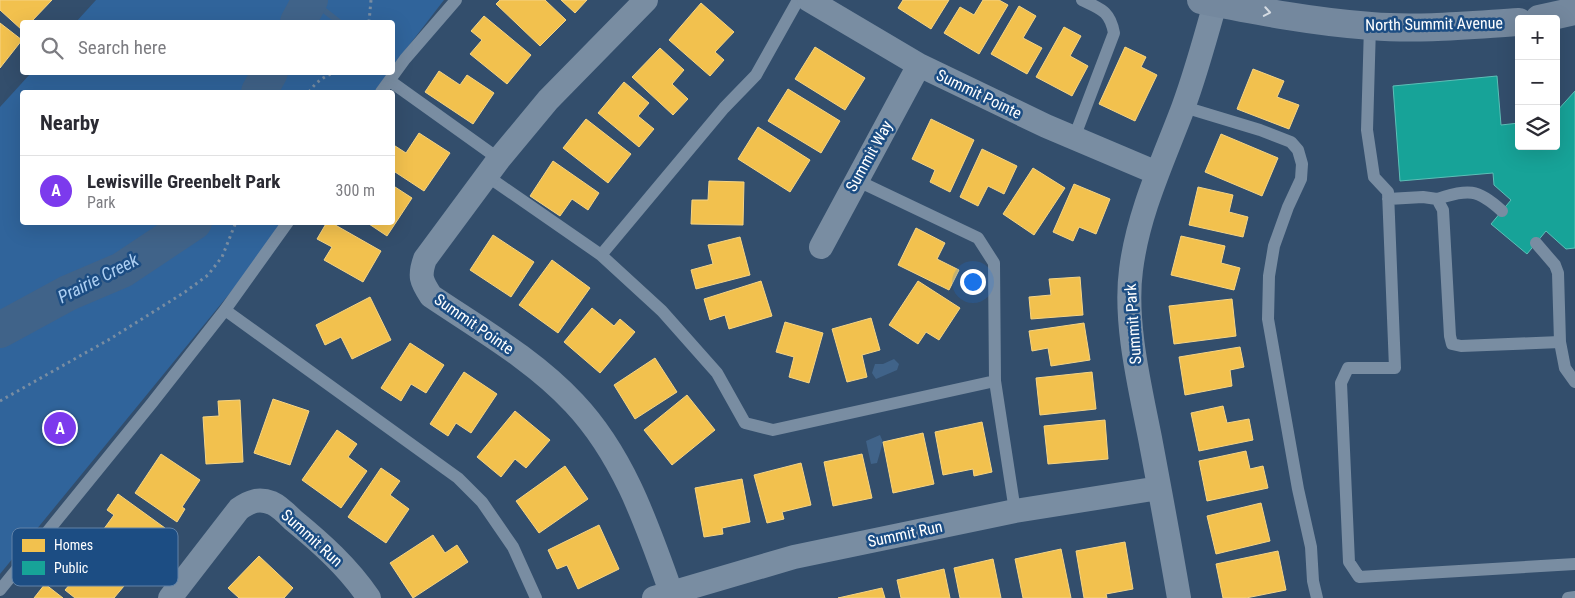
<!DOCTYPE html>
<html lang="en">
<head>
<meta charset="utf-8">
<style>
	body { margin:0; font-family:"Roboto Condensed",sans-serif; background:#f7f7f7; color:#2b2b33 }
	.controls { position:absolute; right:15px; top:15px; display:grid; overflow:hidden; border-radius:5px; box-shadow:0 5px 20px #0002 }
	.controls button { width:45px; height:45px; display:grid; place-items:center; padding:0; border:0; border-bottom:1px solid #e1e1e2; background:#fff; color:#2b2b33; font:25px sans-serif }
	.you { position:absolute; left:972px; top:281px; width:18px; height:18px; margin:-12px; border:4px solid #fff; border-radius:50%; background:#1a73e8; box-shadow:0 0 0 8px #1a73e833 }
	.badge { display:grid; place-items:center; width:32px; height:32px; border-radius:50%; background:#7c3aed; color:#fff; font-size:16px; font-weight:700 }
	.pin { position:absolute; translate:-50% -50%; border:2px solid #fff; box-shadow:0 1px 5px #0006 }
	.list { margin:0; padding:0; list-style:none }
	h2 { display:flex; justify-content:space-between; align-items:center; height:65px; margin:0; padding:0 20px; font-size:21px }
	h2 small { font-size:16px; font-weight:400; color:#7c7c81 }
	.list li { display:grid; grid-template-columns:32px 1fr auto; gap:15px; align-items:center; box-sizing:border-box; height:70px; padding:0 20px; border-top:1px solid #e1e1e2 }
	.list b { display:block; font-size:19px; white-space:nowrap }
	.list p { margin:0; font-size:16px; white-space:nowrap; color:#7c7c81 }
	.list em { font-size:16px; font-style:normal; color:#7c7c81 }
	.icon { flex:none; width:28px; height:28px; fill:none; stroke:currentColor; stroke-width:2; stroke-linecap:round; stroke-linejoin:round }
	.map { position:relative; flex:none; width:1575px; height:598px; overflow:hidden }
	.search { position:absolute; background:#fff; box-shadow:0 5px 20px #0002; left:20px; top:20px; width:375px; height:55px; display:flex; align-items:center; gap:12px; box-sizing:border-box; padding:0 18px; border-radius:5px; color:#7c7c81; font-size:19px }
	.panel { position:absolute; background:#fff; box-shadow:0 5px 20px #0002; left:20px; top:90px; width:375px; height:135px; border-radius:5px }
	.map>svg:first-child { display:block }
</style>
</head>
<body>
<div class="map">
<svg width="1575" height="598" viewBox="0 0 1575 598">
	<rect width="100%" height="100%" fill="#334e6c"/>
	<path fill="#30649b" d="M96,0H444L393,66L392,22H76Z
		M31,73H388L374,92H22V222L281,223L239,282L0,574V107Z"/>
	<path fill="#406389" d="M894,359L899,364L897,370L876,379L872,373L875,364H883Z
		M880,435L883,442L877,463L871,464L866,441Z"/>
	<path fill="#f2c14e" stroke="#f6d483" d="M0,0H52L31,22H22V30L0,10Z
		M500,0H545L566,20L540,46L496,4Z
		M561,0H587L575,13Z
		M903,0H949L931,29L898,8Z
		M983,0H999L1008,5L979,54L944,33L960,7L974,15Z
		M701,3L734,32L715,52L724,60L710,76L669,40Z
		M1019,6L1036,16L1023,38L1042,48L1027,74L991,54Z
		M484,16L531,55L507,84L470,54L482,40L471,31Z
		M0,23L22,40L0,68Z
		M1064,27L1081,36L1070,56L1088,66L1072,96L1036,77Z
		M815,47L865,78L845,110L795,79Z
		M1125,47L1146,57L1141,67L1157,75L1135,121L1099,104Z
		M660,48L684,70L672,84L688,99L673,115L632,77Z
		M1253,69L1284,81L1277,97L1299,105L1289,129L1237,109Z
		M439,71L460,85L467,75L494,93L473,124L425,92Z
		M624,82L649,103L638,116L654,129L639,147L598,113Z
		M788,89L840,121L821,153L768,121Z
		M586,119L631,154L608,183L563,148Z
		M931,119L974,140L950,192L930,182L935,170L912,159Z
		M758,127L810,160L790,192L738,159Z
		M419,133L450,153L424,191L392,170V144L406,153Z
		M1221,134L1278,158L1262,196L1205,172Z
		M982,149L1017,166L1004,194L988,186L978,206L960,197Z
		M553,161L599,193L588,210L572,199L560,216L530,196Z
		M1033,168L1065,188L1034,235L1003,214Z
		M709,181L744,182L743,225L691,224L692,200H708Z
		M1074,184L1110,199L1096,234L1079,227L1073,241L1053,232Z
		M392,185L412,198L387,236L366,222H392Z
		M1198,187L1233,195L1229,212L1248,217L1243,237L1189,225Z
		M327,222H330L381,251L363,282L324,260L332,247L317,239Z
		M916,228L945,243L937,259L959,270L949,290L898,265Z
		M493,235L534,262L511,297L470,270Z
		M1181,236L1225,246L1221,263L1240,268L1234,290L1171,275Z
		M740,237L750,275L696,289L691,270L713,264L708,245Z
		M552,260L590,288L558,333L519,305Z
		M1080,277L1083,315L1031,319L1029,297L1051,295L1049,279Z
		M761,281L772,316L729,329L725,315L710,320L704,299Z
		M918,281L960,308L939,340L926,332L918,344L889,325Z
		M370,297L391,340L352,359L341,337L325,345L316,325Z
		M1232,299L1236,336L1174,344L1169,306Z
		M592,308L614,326L620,319L635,332L600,373L564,342Z
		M871,318L880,350L862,355L867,377L847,382L832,329Z
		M785,322L823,333L809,383L789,377L794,357L776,352Z
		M1084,323L1090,360L1051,366L1048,348L1032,351L1029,331Z
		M410,343L444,365L426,393L411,384L401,401L381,388Z
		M1240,347L1244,367L1230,370L1232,386L1185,395L1179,357Z
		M655,358L677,392L635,419L614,385Z
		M464,372L497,394L471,433L456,423L448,436L430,424Z
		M1092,372L1096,409L1040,415L1036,378Z
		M687,395L715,430L672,465L644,430Z
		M273,399L309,411L290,465L254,453Z
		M240,400L243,462L206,464L203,417L219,416L218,401Z
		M1223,406L1227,423L1249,419L1253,440L1199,451L1191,413Z
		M515,411L550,440L526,468L515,459L501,477L477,457Z
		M1105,420L1108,459L1048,464L1044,426Z
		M982,422L992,472L974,476L973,469L943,475L935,432Z
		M337,430L357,444L348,457L367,471L341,508L302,480Z
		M923,433L934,484L893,493L883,442Z
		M1246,451L1250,469L1263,466L1268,488L1207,501L1199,461Z
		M161,454L200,480L182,507L185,509L177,522L135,493Z
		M862,454L872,498L833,506L824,462Z
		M801,463L811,505L782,512L784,519L767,523L754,475Z
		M565,466L588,499L539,533L516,501Z
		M381,468L400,481L390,495L409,509L386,543L348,517Z
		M742,479L750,522L722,528L723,534L704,537L695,488Z
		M118,494L165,528L139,566L98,537L114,515L107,510Z
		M1261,503L1270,541L1216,554L1207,516Z
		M599,525L619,569L578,589L567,565L557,569L548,550Z
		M433,535L445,553L457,545L468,562L413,598L390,563Z
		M1125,542L1133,589L1106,594L1107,598H1084L1076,551Z
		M88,545L129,580L114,598H75L65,590L84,568L75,561Z
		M1061,549L1071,598H1023L1015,559Z
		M1278,551L1286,590L1246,598H1223L1216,564Z
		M259,556L293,588L284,598H239L228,588Z
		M993,559L1001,598H960L954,568Z
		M944,569L950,598H901L897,580Z
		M45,584L63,598H34Z
		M882,588L885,598H838Z"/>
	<path fill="#17a398" stroke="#5dbfb7" d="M1497,76L1501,125L1519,123V146H1556V112L1575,91V248L1566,249L1546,231L1527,254L1491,224L1511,200L1494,185L1493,173L1400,181L1393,86Z"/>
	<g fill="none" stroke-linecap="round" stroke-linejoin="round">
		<path stroke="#406389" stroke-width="6" d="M311,0L339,22"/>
		<path stroke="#406389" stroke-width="36" d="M298,22L310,0
			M259,92L270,72
			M0,330L68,293L122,270L194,222"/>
		<path stroke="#798da2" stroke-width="3" stroke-dasharray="2.5 4" stroke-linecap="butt" d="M369,22L371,0
			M309,92C316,82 324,76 336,72
			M0,401L110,339L185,292L208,275L222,257L236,222"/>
		<path stroke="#798da2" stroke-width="12" d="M1370,26L1367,130L1374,177L1388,192L1395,368H1348L1341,383L1349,562L1359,577L1575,564
			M390,81L499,159
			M381,92L405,59L456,0
			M1184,107L1260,130L1291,142L1298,150L1302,164L1301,179L1288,207L1274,246L1269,276L1268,319L1298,489L1311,547L1313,581L1317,598
			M1074,138L1114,33C1110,11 1101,9 1082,0
			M487,176L601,255L662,311L717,373L745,423L773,430L995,381
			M856,180L978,238L994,263L995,381L1015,511
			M1388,199L1423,197L1437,199L1443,210L1450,336L1452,344L1461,346L1560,342L1565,368L1575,382
			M1437,199C1468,190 1476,187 1502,211
			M1536,243L1555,265L1558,273L1560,342
			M601,255L724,108L756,75L798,0
			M225,310L458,478L482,502L513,547L536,598
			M0,590L152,403L225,310L288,222
			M1568,598L1575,597"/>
		<path stroke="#798da2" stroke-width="24" d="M646,0L548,100L499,159L425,259C419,276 421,281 431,296C480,329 534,360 574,403C624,456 647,525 671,592
			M809,0L919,65L1046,126L1157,173
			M821,247L919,65
			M170,598L239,509C250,501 259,498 272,503C279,506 287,514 293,520C321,543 348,567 369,598
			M654,598L794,557L1015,511L1159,488
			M1179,598C1170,545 1160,491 1150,438C1140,387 1124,322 1131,270C1138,213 1163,161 1183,108C1196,73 1206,36 1216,0"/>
		<path stroke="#74889e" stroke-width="28" d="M1201,0C1257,11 1314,22 1371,26C1420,30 1470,25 1519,22
			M1539,19L1575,11"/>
	</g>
	<defs><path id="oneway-chevron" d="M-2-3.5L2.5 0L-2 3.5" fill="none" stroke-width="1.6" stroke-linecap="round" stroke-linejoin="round" transform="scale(1.25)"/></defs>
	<use stroke="#d5dbe2" href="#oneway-chevron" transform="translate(1267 12) rotate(10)"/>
	<g text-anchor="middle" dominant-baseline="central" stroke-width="5" stroke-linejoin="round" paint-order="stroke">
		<g font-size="16" fill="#fff" stroke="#1c4d83">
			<text transform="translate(1434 24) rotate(-1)">North Summit Avenue</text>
			<text transform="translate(979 94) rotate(26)">Summit Pointe</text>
			<text transform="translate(869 156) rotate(-61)">Summit Way</text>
			<text transform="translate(474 324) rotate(35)">Summit Pointe</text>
			<text transform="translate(1133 324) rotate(-94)">Summit Park</text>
			<text transform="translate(905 534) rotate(-12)">Summit Run</text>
			<text transform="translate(312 538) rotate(42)">Summit Run</text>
		</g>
		<g font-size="18" font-style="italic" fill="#adcff2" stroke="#1c4d83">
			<text transform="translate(98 278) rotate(-27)">Prairie Creek</text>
		</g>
	</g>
	<rect x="12" y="528" width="166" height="58" rx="8" fill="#1c4d83" stroke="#6082a8" stroke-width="1"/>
	<rect x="22" y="539" width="23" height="13" fill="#f2c14e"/>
	<rect x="22" y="561" width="23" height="14" fill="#17a398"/>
	<g font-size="14" fill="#fff">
		<text x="54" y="550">Homes</text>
		<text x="54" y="573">Public</text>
	</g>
</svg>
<div class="controls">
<button>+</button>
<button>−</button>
<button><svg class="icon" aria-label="layers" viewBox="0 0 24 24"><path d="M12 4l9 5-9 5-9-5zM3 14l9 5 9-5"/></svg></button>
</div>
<div class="you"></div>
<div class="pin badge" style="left:60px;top:428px">A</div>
<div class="search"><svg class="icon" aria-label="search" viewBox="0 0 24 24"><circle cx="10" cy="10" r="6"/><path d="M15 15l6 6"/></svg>Search here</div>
<section class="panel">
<h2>Nearby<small></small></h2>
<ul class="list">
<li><span class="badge">A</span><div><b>Lewisville Greenbelt Park</b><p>Park</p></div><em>300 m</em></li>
</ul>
</section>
</div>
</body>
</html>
